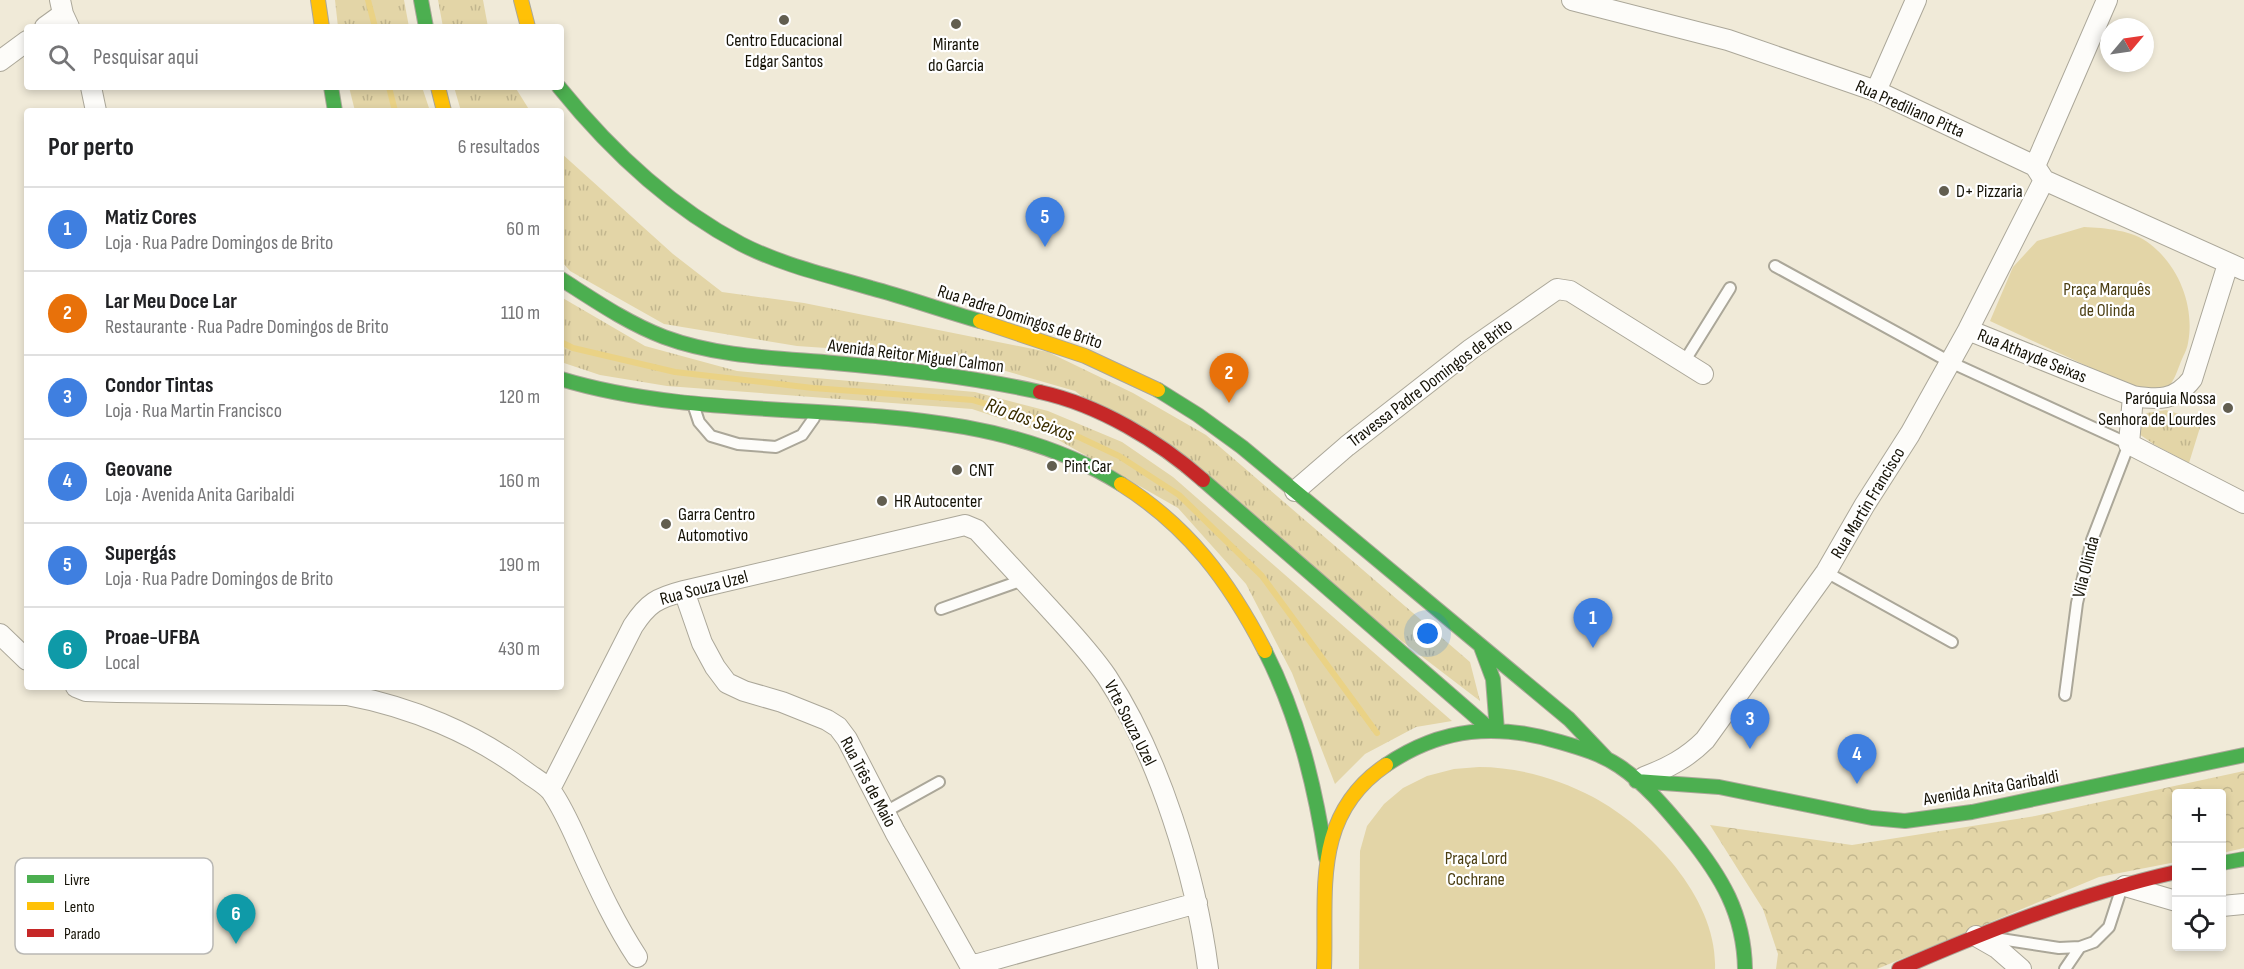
<!DOCTYPE html>
<html lang="pt">
<head>
<meta charset="utf-8">
<style>
	body { margin:0; font-family:"Sofia Sans Condensed",sans-serif; background:#f2f2f2; color:#202124 }
	.controls { position:absolute; right:18px; bottom:18px; display:grid; overflow:hidden; border-radius:6px; box-shadow:0 3px 9px #0003 }
	.controls button { width:54px; height:54px; display:grid; place-items:center; padding:0; border:0; border-bottom:2px solid #e0e0e0; background:#fff; color:#202124; font:30px sans-serif }
	.compass { position:absolute; left:2100px; top:18px; width:54px; height:54px; border-radius:50%; background:#fff; box-shadow:0 3px 9px #0003; rotate:61deg }
	.you { position:absolute; left:1428px; top:634px; width:21px; height:21px; margin:-15px; border:4px solid #fff; border-radius:50%; background:#1a73e8; box-shadow:0 0 0 9px #1a73e833 }
	.badge { display:grid; place-items:center; width:39px; height:39px; border-radius:50%; background:#0f766e; color:#fff; font-size:20px; font-weight:700 }
	.pin { position:absolute; translate:-50% -50px; filter:drop-shadow(0 2px 3px #0008) }
	.pin::after { content:''; position:absolute; top:32px; width:21px; height:18px; background:inherit; clip-path:polygon(0 0,100% 0,50% 100%) }
	.list { margin:0; padding:0; list-style:none }
	h2 { display:flex; justify-content:space-between; align-items:center; height:78px; margin:0; padding:0 24px; font-size:26px }
	h2 small { font-size:20px; font-weight:400; color:#757577 }
	.list li { display:grid; grid-template-columns:39px 1fr auto; gap:18px; align-items:center; box-sizing:border-box; height:84px; padding:0 24px; border-top:2px solid #e0e0e0 }
	.list b { display:block; font-size:22px; white-space:nowrap }
	.list p { margin:0; font-size:20px; white-space:nowrap; color:#757577 }
	.list em { font-size:20px; font-style:normal; color:#757577 }
	.icon { flex:none; width:33px; height:33px; fill:none; stroke:currentColor; stroke-width:2; stroke-linecap:round; stroke-linejoin:round }
	.map { position:relative; flex:none; width:2244px; height:969px; overflow:hidden }
	.search { position:absolute; background:#fff; box-shadow:0 3px 9px #0003; left:24px; top:24px; width:540px; height:66px; display:flex; align-items:center; gap:15px; box-sizing:border-box; padding:0 21px; border-radius:6px; color:#757577; font-size:22px }
	.panel { position:absolute; background:#fff; box-shadow:0 3px 9px #0003; left:24px; top:108px; width:540px; height:582px; border-radius:6px }
	.map>svg:first-child { display:block }
</style>
</head>
<body>
<div class="map">
<svg width="2244" height="969" viewBox="0 0 2244 969">
	<defs>
		<pattern id="grass-tufts" width="24" height="20" patternUnits="userSpaceOnUse" patternTransform="scale(1.5)"><rect width="24" height="20" fill="#e3d5a7"/><path d="M3 7l-1-3M5 7V3M7 7l1-3M15 17l-1-3M17 17v-4M19 17l1-3" fill="none" stroke="#c2b68e"/></pattern>
		<pattern id="forest-crowns" width="20" height="18" patternUnits="userSpaceOnUse" patternTransform="scale(1.5)"><rect width="20" height="18" fill="#e3d5a7"/><path d="M2 6a3 3 0 1 1 6 0M12 15a3 3 0 1 1 6 0" fill="none" stroke="#c2b68e"/></pattern>
	</defs>
	<rect width="100%" height="100%" fill="#f0ead8"/>
	<path fill="url(#grass-tufts)" d="M335,0H404L409,27H338Z
		M438,0H483L488,27H443Z
		M349,87H422L430,111H355Z
		M454,87H515L530,111H461Z
		M561,153L673,254L722,292L804,303L1048,352L1133,393L1206,435L1470,662L1480,701L1075,391L957,357L797,346L664,324L570,271L561,261Z
		M561,297L645,346L737,371L975,392L1048,411L1122,442L1173,477L1452,721L1416,727L1365,754L1335,784L1292,673L1246,584L1178,508L1048,434L972,409L667,386L600,375L561,362Z
		M2166,410L2202,421L2189,463L2155,445L2139,434L2143,420L2147,413Z"/>
	<path fill="url(#forest-crowns)" d="M2244,771V848L2222,853V794H2176V862L2099,877L1877,969H1776L1778,954L1763,909L1710,825L1852,845L2035,816Z"/>
	<path fill="#e3d5a7" d="M2084,227C2105,228 2133,230 2150,244C2179,266 2195,307 2188,343C2187,350 2182,358 2180,364C2172,385 2169,393 2145,393L1990,321L2013,267L2037,241Z
		M1479,767C1518,767 1559,779 1593,797C1651,828 1718,900 1715,969H1359L1360,851L1367,826L1384,804L1403,788L1427,776L1454,769Z"/>
	<g fill="none" stroke-linecap="round" stroke-linejoin="round">
		<path stroke="#ead285" stroke-width="6" d="M368,0L375,27
			M389,87L395,111
			M561,342L573,348L675,372L813,388L973,400L1047,422L1119,456L1179,495L1262,576L1377,733"/>
		<defs>
			<path id="lane" d="M1775,266L1950,362L2129,444L2092,540L2077,603L2065,695
				M1684,362L1730,288
				M694,407L699,422L711,436L738,444L776,447L802,435L814,418
				M1826,572L1952,642
				M941,609L1023,580
				M885,812L939,782
				M1994,938L2059,948L2080,947
				M2065,969L2080,947L2094,942L2109,927L2121,890"/>
			<path id="street" d="M60,0L63,14L69,27
				M1572,0L1728,40L1876,91L2035,166L2044,180L2244,270
				M45,27L63,14
				M0,61L27,41
				M91,87L96,111
				M1876,91L1916,0
				M2035,166L2107,0
				M1968,330L2133,396C2158,400 2175,401 2192,379L2228,264
				M2133,396L2129,444L2244,503
				M1295,491L1347,446L1471,349L1557,289L1570,291L1703,374
				M684,591L702,643L715,667L727,683L744,691L782,702L827,720L838,727L847,739L895,832L972,969
				M0,634L27,660
				M76,687L86,691L117,692L347,695C411,707 474,733 526,772C534,778 545,784 551,791C565,811 574,834 584,856C600,891 616,925 637,957
				M1644,777C1668,768 1687,758 1705,740L1826,572L1864,506L1910,434L1968,330L2044,180
				M550,789L633,626C648,603 657,598 684,591L965,525L977,530C1001,556 1025,582 1048,607C1069,630 1090,652 1107,677C1159,756 1196,876 1208,969
				M2125,886L2176,901
				M2222,906L2244,904
				M1976,936L1997,948L2021,969
				M971,966L1197,903"/>
			<path id="fast" d="M421,0L426,27
				M331,87L335,111
				M559,87C610,150 669,206 741,244C782,265 827,275 871,288C908,298 944,311 980,321
				M561,279C594,300 627,323 664,337C718,357 777,358 834,363C904,369 972,377 1040,392
				M561,379C742,434 958,382 1121,484
				M1158,390L1198,415L1242,447L1569,719L1607,759
				M1203,480L1491,730
				M1481,647L1493,679L1497,730
				M1265,651C1298,716 1315,786 1326,858
				M1386,765C1442,727 1497,723 1560,742C1581,748 1601,754 1619,766C1646,784 1667,810 1687,834C1721,876 1744,913 1745,969
				M1636,781L1719,787L1872,818L1905,821L1972,812L2244,755
				M2222,863L2244,859"/>
			<path id="slow" d="M318,0L322,27
				M521,0L528,27
				M438,87L444,111
				M980,321L1085,356L1158,390
				M1121,484C1188,526 1229,581 1265,651
				M1324,969C1327,892 1311,816 1386,765"/>
			<path id="jam" d="M1040,392C1099,405 1159,441 1203,480
				M1899,969C1989,930 2080,894 2176,872"/>
		</defs>
		<use href="#lane" stroke="#aba799" stroke-width="14"/>
		<use href="#street" stroke="#aba799" stroke-width="22"/>
		<use href="#fast" stroke="#aba799" stroke-width="16"/>
		<use href="#slow" stroke="#aba799" stroke-width="16"/>
		<use href="#jam" stroke="#aba799" stroke-width="16"/>
		<use href="#lane" stroke="#fdfcf9" stroke-width="10"/>
		<use href="#street" stroke="#fdfcf9" stroke-width="20"/>
		<use href="#fast" stroke="#4caf50" stroke-width="14"/>
		<use href="#slow" stroke="#ffc107" stroke-width="14"/>
		<use href="#jam" stroke="#c62828" stroke-width="14"/>
	</g>
	<g fill="#625e50" stroke="#fff" stroke-width="2">
		<circle cx="784" cy="20" r="6"/>
		<circle cx="956" cy="24" r="6"/>
		<circle cx="1944" cy="191" r="6"/>
		<circle cx="2228" cy="408" r="6"/>
		<circle cx="1052" cy="466" r="6"/>
		<circle cx="957" cy="470" r="6"/>
		<circle cx="882" cy="501" r="6"/>
		<circle cx="666" cy="524" r="6"/>
	</g>
	<g text-anchor="middle" dominant-baseline="central" stroke-width="4.5" stroke-linejoin="round" paint-order="stroke">
		<g font-size="18" fill="#151206" stroke="#fff" text-anchor="start">
			<text x="784" y="40" text-anchor="middle">Centro Educacional<tspan x="784" dy="21">Edgar Santos</tspan></text>
			<text x="956" y="44" text-anchor="middle">Mirante<tspan x="956" dy="21">do Garcia</tspan></text>
			<text x="1956" y="191">D+ Pizzaria</text>
			<text x="2216" y="398" text-anchor="end">Paróquia Nossa<tspan x="2216" dy="21">Senhora de Lourdes</tspan></text>
			<text x="1064" y="466">Pint Car</text>
			<text x="969" y="470">CNT</text>
			<text x="894" y="501">HR Autocenter</text>
			<text x="678" y="514">Garra Centro<tspan x="678" dy="21">Automotivo</tspan></text>
		</g>
		<g font-size="18" fill="#151206" stroke="#fff">
			<text transform="translate(1910 109) rotate(24)">Rua Prediliano Pitta</text>
			<text transform="translate(1020 317) rotate(18)">Rua Padre Domingos de Brito</text>
			<text transform="translate(916 356) rotate(7)">Avenida Reitor Miguel Calmon</text>
			<text transform="translate(2032 356) rotate(22)">Rua Athayde Seixas</text>
			<text transform="translate(1430 383) rotate(-37)">Travessa Padre Domingos de Brito</text>
			<text transform="translate(1868 503) rotate(-59)">Rua Martin Francisco</text>
			<text transform="translate(2086 567) rotate(-76)">Vila Olinda</text>
			<text transform="translate(704 588) rotate(-15)">Rua Souza Uzel</text>
			<text transform="translate(1130 723) rotate(63)">Vrte Souza Uzel</text>
			<text transform="translate(868 782) rotate(62)">Rua Três de Maio</text>
			<text transform="translate(1991 788) rotate(-10)">Avenida Anita Garibaldi</text>
		</g>
		<g font-size="18" fill="#4b3e12" stroke="#fff">
			<text x="2107" y="289">Praça Marquês<tspan x="2107" dy="21">de Olinda</tspan></text>
			<text x="1476" y="858">Praça Lord<tspan x="1476" dy="21">Cochrane</tspan></text>
		</g>
		<g font-size="20" font-style="italic" fill="#3a2d00" stroke="#fff">
			<text transform="translate(1030 420) rotate(20)">Rio dos Seixos</text>
		</g>
	</g>
	<rect x="15" y="858" width="198" height="96" rx="9" fill="#fff" stroke="#b9b8b4" stroke-width="1.5"/>
	<rect x="27" y="875" width="27" height="8" fill="#4caf50"/>
	<rect x="27" y="902" width="27" height="8" fill="#ffc107"/>
	<rect x="27" y="929" width="27" height="8" fill="#c62828"/>
	<g font-size="16" fill="#151206">
		<text x="64" y="885">Livre</text>
		<text x="64" y="912">Lento</text>
		<text x="64" y="939">Parado</text>
	</g>
</svg>
<div class="controls">
<button>+</button>
<button>−</button>
<button><svg class="icon" aria-label="locate" viewBox="0 0 24 24"><circle cx="12" cy="12" r="6"/><path d="M12 2v4M12 18v4M2 12h4M18 12h4"/></svg></button>
</div>
<svg class="compass" viewBox="-18 -18 36 36"><path d="M0-13l5 13h-10z" fill="#e53935"/><path d="M0 13l5-13h-10z" fill="#757577"/></svg>
<div class="you"></div>
<div class="pin badge" style="left:1593px;top:648px;background:#3f7fe0">1</div>
<div class="pin badge" style="left:1229px;top:403px;background:#e8710a">2</div>
<div class="pin badge" style="left:1750px;top:749px;background:#3f7fe0">3</div>
<div class="pin badge" style="left:1857px;top:784px;background:#3f7fe0">4</div>
<div class="pin badge" style="left:1045px;top:247px;background:#3f7fe0">5</div>
<div class="pin badge" style="left:236px;top:944px;background:#0f9aa8">6</div>
<div class="search"><svg class="icon" aria-label="search" viewBox="0 0 24 24"><circle cx="10" cy="10" r="6"/><path d="M15 15l6 6"/></svg>Pesquisar aqui</div>
<section class="panel">
<h2>Por perto<small>6 resultados</small></h2>
<ul class="list">
<li><span class="badge" style="background:#3f7fe0">1</span><div><b>Matiz Cores</b><p>Loja · Rua Padre Domingos de Brito</p></div><em>60 m</em></li>
<li><span class="badge" style="background:#e8710a">2</span><div><b>Lar Meu Doce Lar</b><p>Restaurante · Rua Padre Domingos de Brito</p></div><em>110 m</em></li>
<li><span class="badge" style="background:#3f7fe0">3</span><div><b>Condor Tintas</b><p>Loja · Rua Martin Francisco</p></div><em>120 m</em></li>
<li><span class="badge" style="background:#3f7fe0">4</span><div><b>Geovane</b><p>Loja · Avenida Anita Garibaldi</p></div><em>160 m</em></li>
<li><span class="badge" style="background:#3f7fe0">5</span><div><b>Supergás</b><p>Loja · Rua Padre Domingos de Brito</p></div><em>190 m</em></li>
<li><span class="badge" style="background:#0f9aa8">6</span><div><b>Proae-UFBA</b><p>Local</p></div><em>430 m</em></li>
</ul>
</section>
</div>
</body>
</html>
